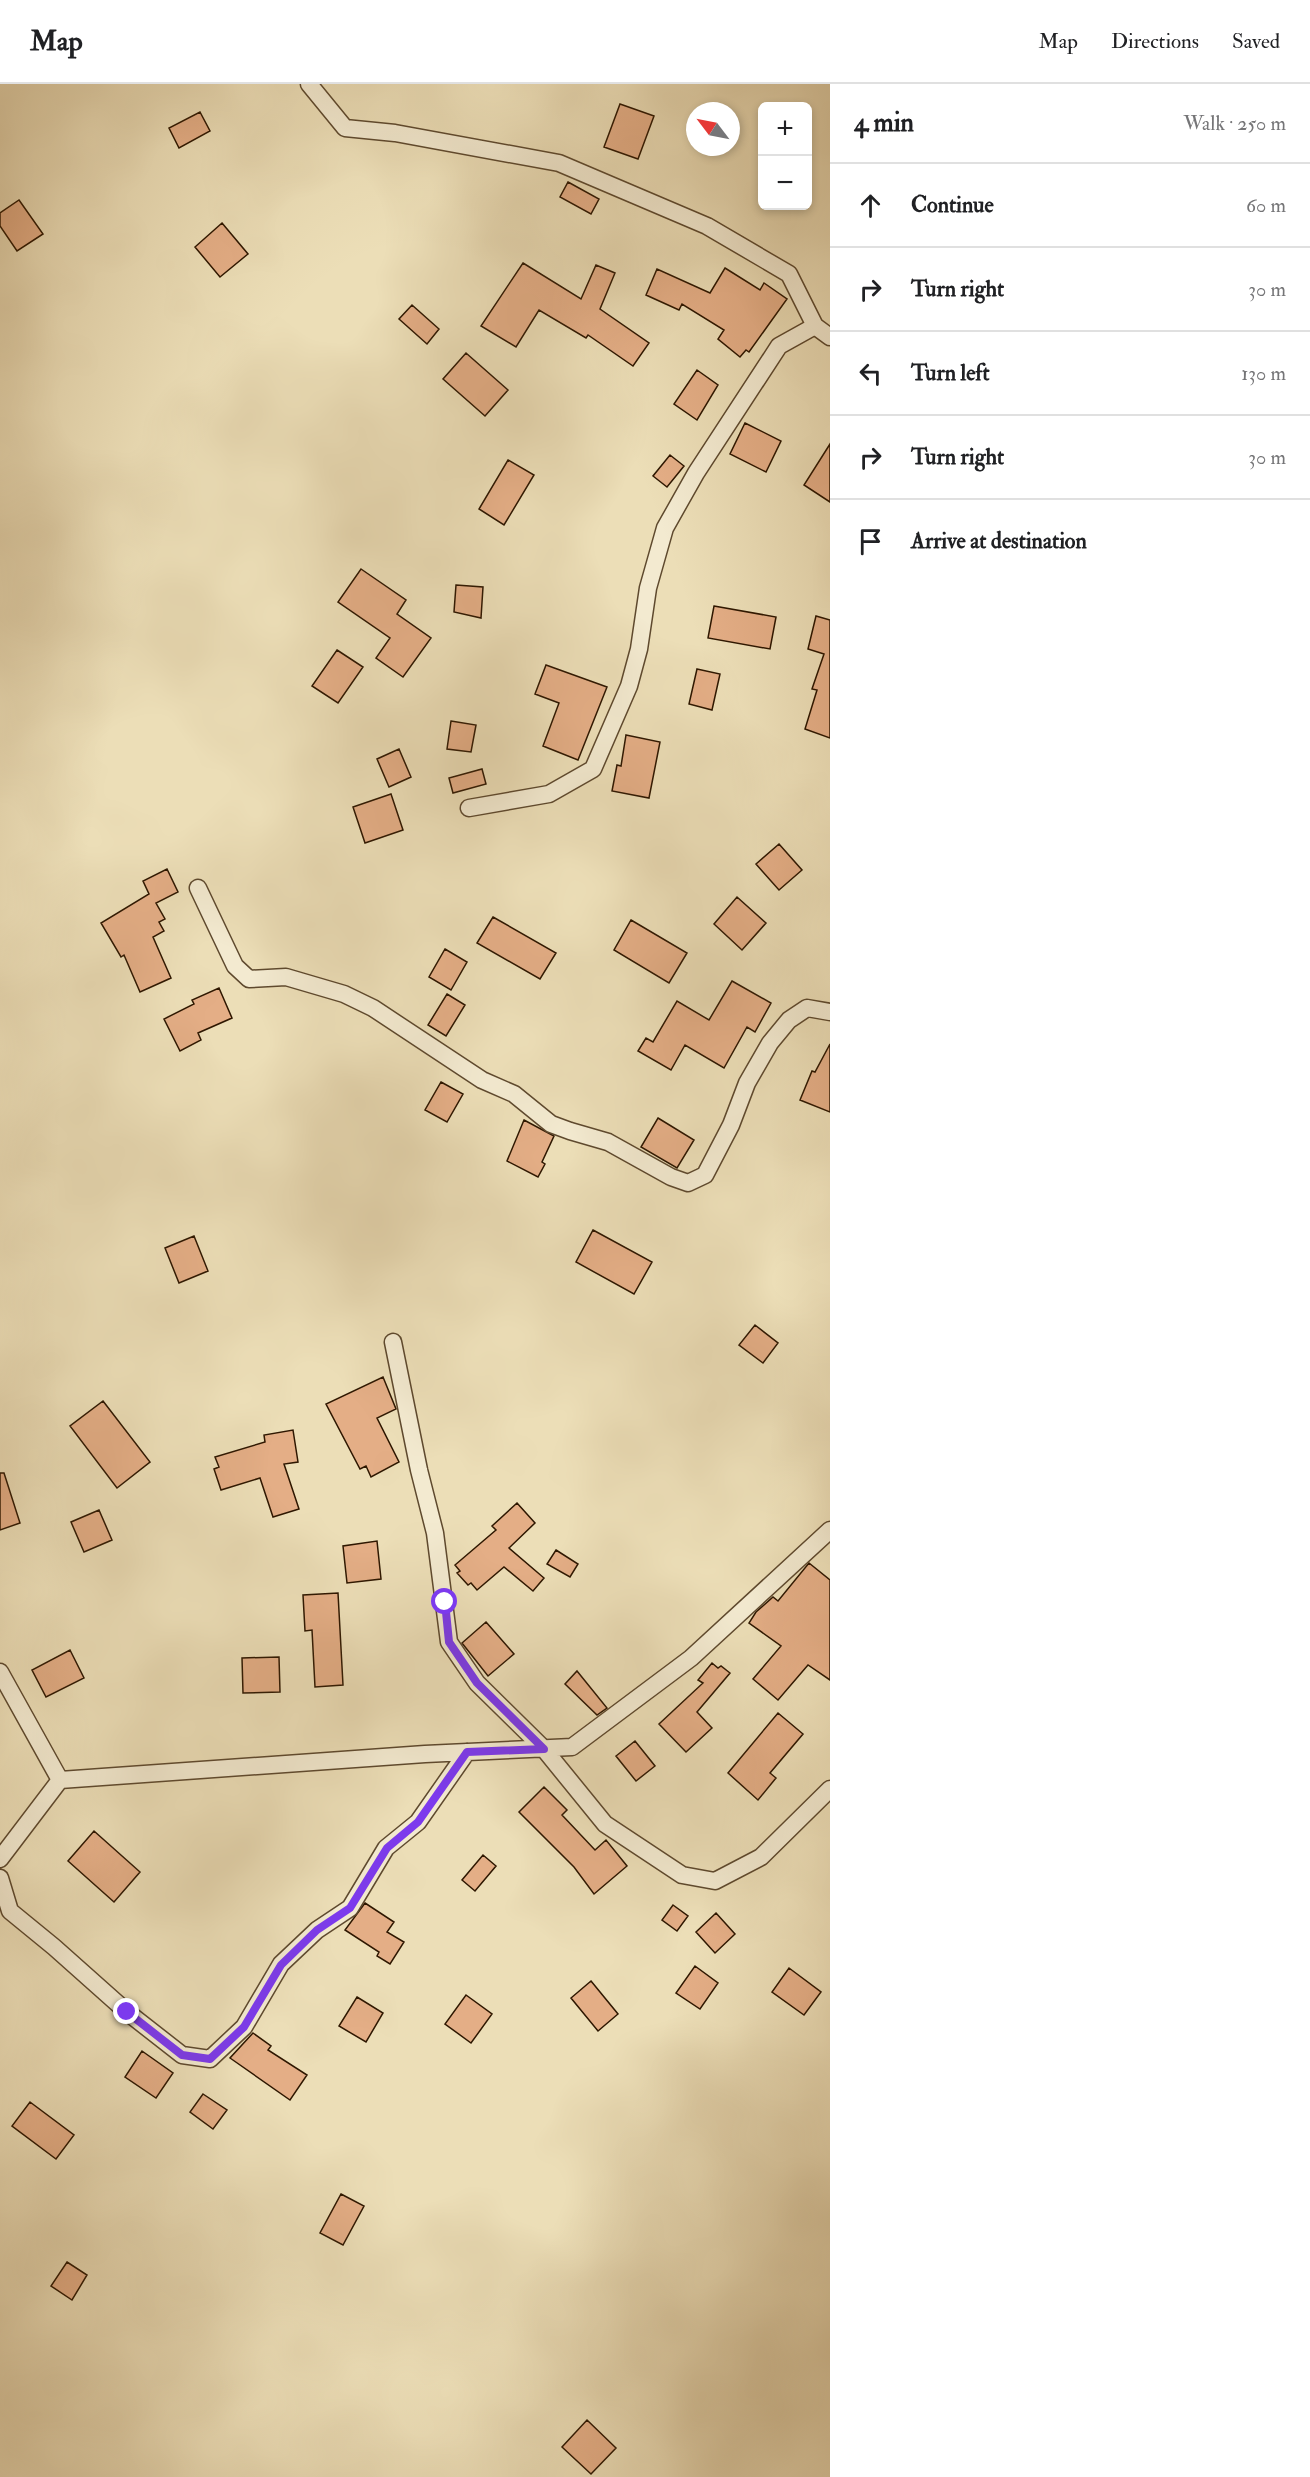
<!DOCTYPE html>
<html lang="en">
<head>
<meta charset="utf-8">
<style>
	body { margin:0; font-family:"IM FELL Double Pica",serif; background:#f6f6f6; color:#202124 }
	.controls { position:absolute; right:18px; top:18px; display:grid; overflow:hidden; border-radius:9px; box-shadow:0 3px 9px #0003 }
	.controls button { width:54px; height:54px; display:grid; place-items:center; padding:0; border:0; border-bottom:2px solid #e0e0e0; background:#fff; color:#202124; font:30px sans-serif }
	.compass { position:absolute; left:686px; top:18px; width:54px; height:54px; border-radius:50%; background:#fff; box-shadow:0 3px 9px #0003; rotate:302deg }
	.stop { position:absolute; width:18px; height:18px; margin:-14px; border:4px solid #7c3aed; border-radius:50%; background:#fff }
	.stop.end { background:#7c3aed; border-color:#fff; box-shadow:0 2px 6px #0008 }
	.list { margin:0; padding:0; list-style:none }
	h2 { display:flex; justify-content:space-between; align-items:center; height:78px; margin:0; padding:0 24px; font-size:26px }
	h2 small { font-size:20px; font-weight:400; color:#757577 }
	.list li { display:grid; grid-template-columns:39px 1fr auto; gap:18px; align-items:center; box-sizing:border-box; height:84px; padding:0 24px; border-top:2px solid #e0e0e0 }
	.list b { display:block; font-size:22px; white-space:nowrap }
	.list em { font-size:20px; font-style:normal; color:#757577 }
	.icon { flex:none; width:33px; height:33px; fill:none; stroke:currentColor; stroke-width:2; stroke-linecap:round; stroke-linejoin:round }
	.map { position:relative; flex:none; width:830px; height:2393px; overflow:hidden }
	header { display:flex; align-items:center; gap:36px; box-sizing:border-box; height:84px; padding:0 30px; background:#fff; border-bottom:2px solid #e0e0e0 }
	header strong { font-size:28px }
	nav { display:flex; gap:33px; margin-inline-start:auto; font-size:21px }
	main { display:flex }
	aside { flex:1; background:#fff }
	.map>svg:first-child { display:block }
</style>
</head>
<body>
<header>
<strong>Map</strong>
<nav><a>Map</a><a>Directions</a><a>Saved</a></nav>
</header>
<main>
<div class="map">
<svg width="830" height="2393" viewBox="0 0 830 2393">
	<rect width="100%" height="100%" fill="#ecdeb7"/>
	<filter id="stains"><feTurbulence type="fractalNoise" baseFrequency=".00333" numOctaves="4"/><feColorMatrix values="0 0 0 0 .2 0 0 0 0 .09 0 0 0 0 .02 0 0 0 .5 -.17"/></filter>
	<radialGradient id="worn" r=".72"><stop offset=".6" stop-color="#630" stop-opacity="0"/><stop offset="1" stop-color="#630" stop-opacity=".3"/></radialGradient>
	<path fill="#e4ae86" stroke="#2e1700" stroke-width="1.5" d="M620,20L654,32L638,75L604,63Z
		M200,28L210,47L179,64L169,44Z
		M568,98L599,115L591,130L560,113Z
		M19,116L43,150L17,167L0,142V129Z
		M222,139L248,170L220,193L195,163Z
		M523,179L581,215L596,181L615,189L600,225L649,259L633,282L588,251L586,254L539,226L516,263L481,242Z
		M725,184L760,206L764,199L787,215L749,268L746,266L740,273L718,255L724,246L682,220L679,226L646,211L657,185L710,209Z
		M412,221L439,245L427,260L399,235Z
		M466,269L508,306L485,332L443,295Z
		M697,286L718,301L697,336L674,320Z
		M745,339L781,357L766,388L730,370Z
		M830,360V418L804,401Z
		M670,371L684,382L667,403L653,392Z
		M508,376L534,391L504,441L479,425Z
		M361,485L406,516L397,530L431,554L403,593L376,574L390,554L338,518Z
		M456,501L483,503L481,534L454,528Z
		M714,522L776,533L770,565L708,554Z
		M816,532L830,536V654L805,645L817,606L812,605L824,570L808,565Z
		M337,566L363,583L338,619L312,602Z
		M546,581L607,603L578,676L543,662L559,619L535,610Z
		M697,585L720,590L712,626L689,620Z
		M451,637L476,641L471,668L447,665Z
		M626,651L660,658L649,714L612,707L617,681L621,682Z
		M399,665L411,693L389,703L377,675Z
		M482,685L486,700L453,709L449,694Z
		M391,710L403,746L365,759L353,723Z
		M779,760L802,786L779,806L756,780Z
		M167,785L178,808L156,819L165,835L159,838L164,847L153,853L171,894L140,908L124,871L121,873L101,839L149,810L143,797Z
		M737,813L766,839L742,866L714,840Z
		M493,833L556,869L540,895L477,859Z
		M631,836L687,869L669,899L614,866Z
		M445,865L467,878L451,906L429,893Z
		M732,897L771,919L755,948L747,943L724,984L685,961L671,986L638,967L646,954L653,958L677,917L709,936Z
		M219,904L232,934L198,949L201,956L180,967L164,935L194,920L192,916Z
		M447,910L465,921L446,952L428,941Z
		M830,960V1028L800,1016L812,987L815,988Z
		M441,998L463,1010L447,1038L425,1026Z
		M658,1034L694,1056L677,1084L641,1063Z
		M524,1036L554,1052L542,1078L545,1080L538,1093L507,1077Z
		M593,1146L652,1178L634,1210L576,1178Z
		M194,1152L208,1187L179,1199L165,1164Z
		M755,1241L778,1259L763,1279L739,1261Z
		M383,1293L396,1325L377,1334L399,1378L371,1393L366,1382L360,1385L326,1320Z
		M103,1317L150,1378L117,1404L70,1342Z
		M293,1346L298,1378L284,1380L299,1425L273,1433L260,1394L221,1406L214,1385L219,1383L215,1373L265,1358L264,1351Z
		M0,1389H4L20,1439L0,1446Z
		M517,1419L535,1439L509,1464L544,1494L533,1507L504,1483L477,1506L471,1499L468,1501L457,1489L460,1487L455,1481L496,1446L492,1442Z
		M99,1426L112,1456L84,1468L71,1438Z
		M377,1457L381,1495L347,1499L343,1462Z
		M556,1466L578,1480L570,1493L547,1480Z
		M809,1479L830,1496V1596L808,1581L778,1616L753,1595L781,1562L749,1539L756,1528L773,1513L778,1517Z
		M338,1509L343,1601L315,1603L312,1546L305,1547L303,1511Z
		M486,1538L514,1570L488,1592L462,1559Z
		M70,1566L84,1594L46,1613L32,1586Z
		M279,1573L280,1608L243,1609L242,1574Z
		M712,1579L718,1584L721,1582L730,1589L697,1628L712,1644L686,1668L659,1640L703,1599L698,1596Z
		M577,1587L607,1624L597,1631L565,1600Z
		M778,1629L803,1650L770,1689L776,1694L758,1716L728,1689Z
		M635,1657L655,1682L636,1697L616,1672Z
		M544,1703L567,1726L562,1731L595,1766L606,1756L627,1782L594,1810L574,1783L519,1728Z
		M94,1747L140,1788L114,1818L68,1777Z
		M483,1771L496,1782L475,1807L462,1796Z
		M365,1819L394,1838L387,1848L404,1858L390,1880L377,1872L379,1868L345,1846Z
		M673,1821L688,1832L677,1847L662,1836Z
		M716,1829L735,1850L715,1869L696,1848Z
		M695,1882L718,1899L700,1925L676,1909Z
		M789,1884L821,1908L804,1931L772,1908Z
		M591,1897L618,1930L598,1947L571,1914Z
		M466,1911L492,1930L471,1959L445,1940Z
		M357,1913L383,1929L366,1958L339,1942Z
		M253,1949L271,1962L268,1966L307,1991L290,2016L230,1974Z
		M142,1967L173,1989L156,2014L125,1993Z
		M203,2010L227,2026L213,2045L190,2028Z
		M30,2018L74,2051L56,2075L12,2042Z
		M341,2110L364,2122L343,2161L320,2149Z
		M67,2178L87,2191L72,2216L51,2202Z
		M587,2336L616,2364L591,2390L562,2363Z"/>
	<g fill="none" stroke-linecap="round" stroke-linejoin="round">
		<defs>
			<path id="minor" d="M309,0L345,44L395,49L559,79L707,142L789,190L815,242L830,253
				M469,724L549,710L593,685L629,602L639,565L648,504L665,444L696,389L779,262L815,242
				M198,804L235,882L249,895L286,893L344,910L373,924L482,996L514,1010L551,1040L570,1047L608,1058L671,1093L688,1099L705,1091L731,1041L747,999L770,959L789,936L807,924L830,928
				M393,1258L419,1386L435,1449L449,1558L477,1599L544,1665L605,1740L682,1791L715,1797L761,1773L830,1705
				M0,1588L60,1696
				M0,1775L60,1696L425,1670L572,1663L691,1574L830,1446
				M0,1794L10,1827L54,1863L127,1928L182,1971L210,1975L244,1943L281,1880L317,1846L350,1824L386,1764L418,1738L467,1668"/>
		</defs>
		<use href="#minor" stroke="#5e492e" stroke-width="19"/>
		<use href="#minor" stroke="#f3ead0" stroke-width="16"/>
	</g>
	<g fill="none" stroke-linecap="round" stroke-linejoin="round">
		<path stroke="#7c3aed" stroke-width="8" d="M127,1928L182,1971L210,1975L244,1943L281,1881L317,1846L350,1824L387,1764L418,1738L467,1668L544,1665L477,1599L449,1558L445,1518"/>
	</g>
	<rect width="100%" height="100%" filter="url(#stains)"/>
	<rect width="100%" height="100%" fill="url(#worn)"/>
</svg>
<div class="controls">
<button>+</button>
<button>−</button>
</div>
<svg class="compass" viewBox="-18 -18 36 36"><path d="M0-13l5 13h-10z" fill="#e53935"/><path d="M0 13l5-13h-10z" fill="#757577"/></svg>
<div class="stop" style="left:445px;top:1518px"></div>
<div class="stop end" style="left:127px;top:1928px"></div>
</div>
<aside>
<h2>4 min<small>Walk · 250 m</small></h2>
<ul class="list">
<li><svg class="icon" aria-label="ahead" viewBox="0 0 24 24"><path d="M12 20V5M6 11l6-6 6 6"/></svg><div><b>Continue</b></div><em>60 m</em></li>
<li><svg class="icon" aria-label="right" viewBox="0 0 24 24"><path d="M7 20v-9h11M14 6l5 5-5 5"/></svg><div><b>Turn right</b></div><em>30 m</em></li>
<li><svg class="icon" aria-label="left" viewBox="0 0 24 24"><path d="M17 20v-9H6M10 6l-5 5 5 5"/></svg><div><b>Turn left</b></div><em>130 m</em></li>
<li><svg class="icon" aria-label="right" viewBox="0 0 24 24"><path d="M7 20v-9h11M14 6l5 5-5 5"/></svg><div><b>Turn right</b></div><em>30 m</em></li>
<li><svg class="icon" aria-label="arrive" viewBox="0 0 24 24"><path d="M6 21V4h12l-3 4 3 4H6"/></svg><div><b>Arrive at destination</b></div></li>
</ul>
</aside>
</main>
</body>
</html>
